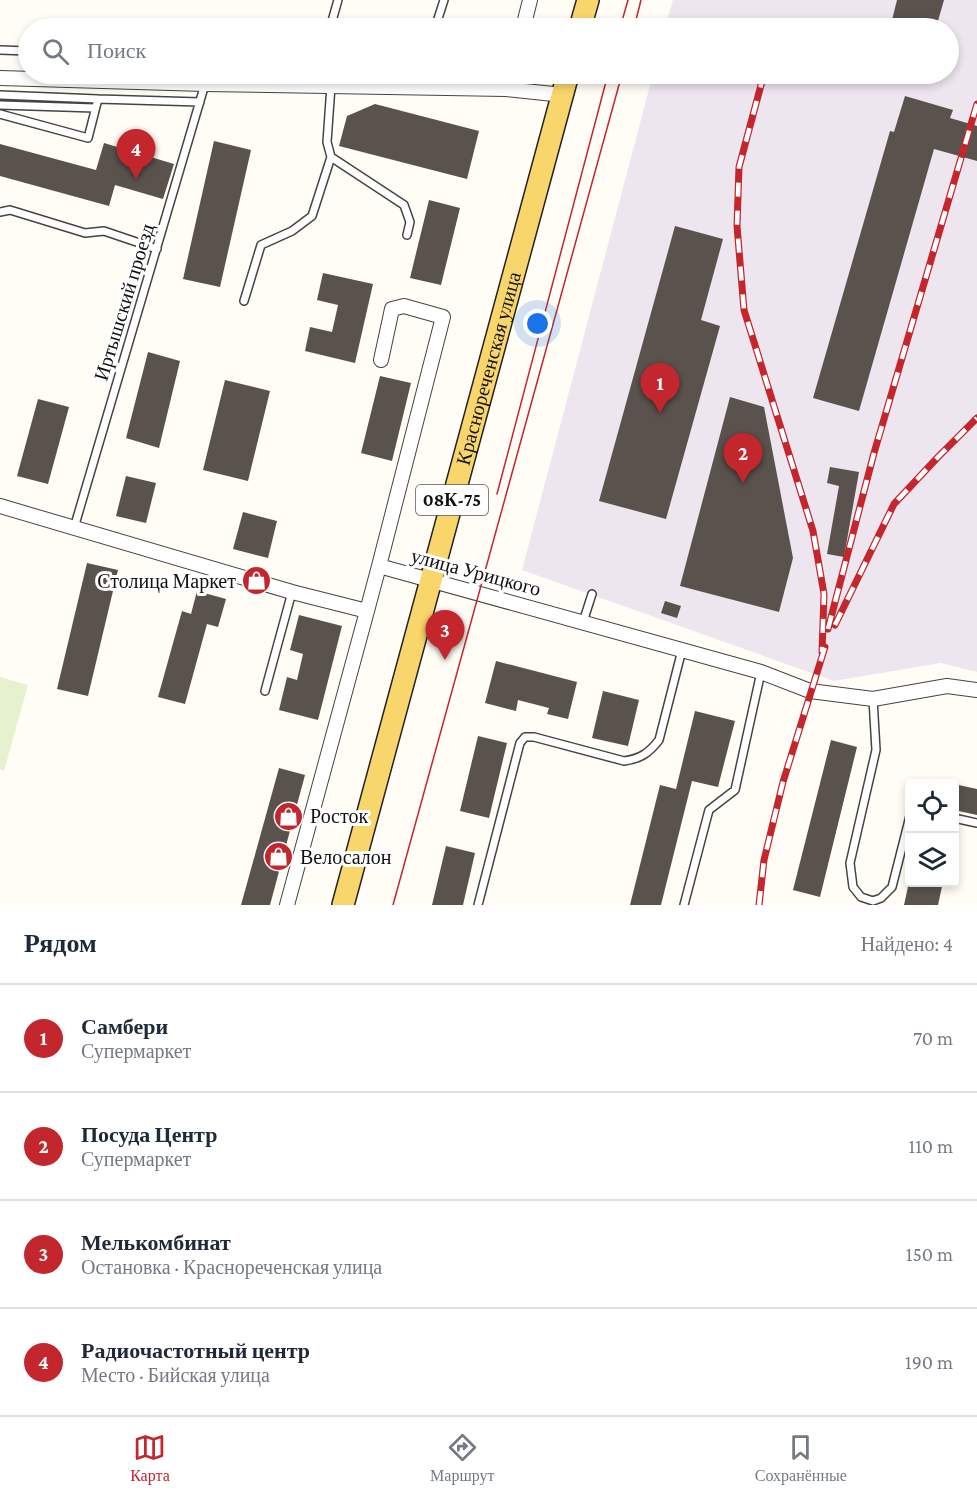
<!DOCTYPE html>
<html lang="ru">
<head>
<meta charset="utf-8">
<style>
	body { margin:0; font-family:"Crimson Pro",serif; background:#f2f2f3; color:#1f2937 }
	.controls { position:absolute; right:18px; bottom:18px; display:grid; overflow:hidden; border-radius:6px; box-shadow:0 3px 9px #0003 }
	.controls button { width:54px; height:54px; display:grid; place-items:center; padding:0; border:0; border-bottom:2px solid #e0e1e3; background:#fff; color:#1f2937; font:30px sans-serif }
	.you { position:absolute; left:538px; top:324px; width:21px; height:21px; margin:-15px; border:4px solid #fff; border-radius:50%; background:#1a73e8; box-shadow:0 0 0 9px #1a73e833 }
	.badge { display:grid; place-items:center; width:39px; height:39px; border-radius:50%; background:#c4262e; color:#fff; font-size:20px; font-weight:700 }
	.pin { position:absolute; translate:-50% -50px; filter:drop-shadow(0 2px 3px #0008) }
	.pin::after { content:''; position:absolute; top:32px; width:21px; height:18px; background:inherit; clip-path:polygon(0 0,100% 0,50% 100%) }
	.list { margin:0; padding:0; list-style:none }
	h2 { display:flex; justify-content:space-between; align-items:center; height:78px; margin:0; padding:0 24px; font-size:26px }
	h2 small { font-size:20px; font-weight:400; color:#747a83 }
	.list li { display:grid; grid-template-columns:39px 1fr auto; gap:18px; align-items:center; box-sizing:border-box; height:108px; padding:0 24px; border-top:2px solid #e0e1e3 }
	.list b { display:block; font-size:22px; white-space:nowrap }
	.list p { margin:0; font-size:20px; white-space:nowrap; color:#747a83 }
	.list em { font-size:20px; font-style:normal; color:#747a83 }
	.icon { flex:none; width:33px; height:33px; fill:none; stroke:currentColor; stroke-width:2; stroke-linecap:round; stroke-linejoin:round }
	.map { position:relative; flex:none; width:977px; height:905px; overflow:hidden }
	.search { position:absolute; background:#fff; box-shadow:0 3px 9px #0003; left:18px; right:18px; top:18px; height:66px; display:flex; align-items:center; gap:15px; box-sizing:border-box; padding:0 21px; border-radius:33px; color:#747a83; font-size:22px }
	.sheet { height:510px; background:#fff }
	nav { display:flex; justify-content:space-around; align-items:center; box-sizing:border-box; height:84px; border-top:2px solid #e0e1e3; background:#fff; font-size:16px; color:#747a83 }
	nav a { display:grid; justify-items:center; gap:3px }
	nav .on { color:#c4262e }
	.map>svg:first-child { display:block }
</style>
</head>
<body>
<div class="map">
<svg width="977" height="905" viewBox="0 0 977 905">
	<rect width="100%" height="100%" fill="#fffdf5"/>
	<path fill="#eee6ef" d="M673,0H977V672L941,663L834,681L522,570L653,74H948V28H665Z"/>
	<path fill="#e6f2cf" d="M0,677L28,685L4,771L0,769Z"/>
	<path fill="#5a524d" d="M897,0H944L936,28H890Z
		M905,96L953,110L950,118L977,126V161L934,149L859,411L813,398L890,131L894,132Z
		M375,104L479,131L467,179L339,146L347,116Z
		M214,141L251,150L220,287L183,279Z
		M104,143L174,164L163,199L115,185L109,206L0,176V144L96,170Z
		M429,200L460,208L441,285L410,278Z
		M675,226L723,239L701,320L720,326L666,519L599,501Z
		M323,273L373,284L355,363L305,351L310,327L332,332L338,305L317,300Z
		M148,352L180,361L159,448L126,438Z
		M380,376L411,383L392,461L361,453Z
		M225,380L270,391L248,481L203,470Z
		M730,397L764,407L793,558L779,612L680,586Z
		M38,399L69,407L48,484L17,476Z
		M830,467L859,472L844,557L827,554L839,486L827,483Z
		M126,476L156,483L146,523L116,516Z
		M243,512L277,521L268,558L233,549Z
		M87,563L118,570L88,696L57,689Z
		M197,591L226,599L218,627L207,624L185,704L158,697L182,611L191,614Z
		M665,601L681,606L677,618L661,613Z
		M299,615L342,626L318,720L279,710L287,677L297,680L303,654L290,650Z
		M496,661L577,682L568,719L547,714L549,708L518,700L516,711L485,703Z
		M603,691L639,700L628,746L592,738Z
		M695,711L735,721L718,787L692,781L661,905H630L660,785L676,789Z
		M478,736L507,743L489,818L460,811Z
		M831,740L857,747L820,897L793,890Z
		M279,768L305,775L270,905H241Z
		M954,784L977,789V815L954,810Z
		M446,846L475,853L463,905H432Z
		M909,882H943L938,905H904Z"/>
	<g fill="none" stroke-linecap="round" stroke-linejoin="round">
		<defs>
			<path id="lane" d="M330,28L338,0
				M435,28L444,0
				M0,50L28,51
				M331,86L327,142L331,157L404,205L410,222L407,235
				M417,88L422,74
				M0,95L98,99
				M0,105L95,108
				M0,114L88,138L98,99L200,102
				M0,212L10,210L85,233L104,231L157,249
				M244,301L261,245L292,231L312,216L331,157
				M74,528L205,84
				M583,622L592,594
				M265,691L292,592
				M873,699L876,750L850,863L853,887L861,897L873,901L881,898L892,887L910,816
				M954,818L977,823
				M478,905L520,743L525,737H534L624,761C640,759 649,753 659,740L682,650
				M684,905L709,810L735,790L761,672"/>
			<path id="street" d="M523,28L530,0
				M0,78L205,84L506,89L563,95
				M506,89L511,74
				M0,506L292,592L367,611L379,566L761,672L810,691L873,699L947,686L977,690
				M379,566L443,317L404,306L392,309L381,360
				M287,905L367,611"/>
			<g id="primary">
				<path d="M580,28L588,0"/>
				<path id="s1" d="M343,905L568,74"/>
			</g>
		</defs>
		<use href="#lane" stroke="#444" stroke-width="10"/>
		<use href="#street" stroke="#444" stroke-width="16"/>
		<use href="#primary" stroke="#222" stroke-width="24"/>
		<use href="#lane" stroke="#fff" stroke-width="7"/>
		<use href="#street" stroke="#fff" stroke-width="14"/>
		<use href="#primary" stroke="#f9d66b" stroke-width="21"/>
		<path stroke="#c4262e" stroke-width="1.5" d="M620,28L628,0
			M634,28L641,0
			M497,494L608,74
			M393,905C468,627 547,351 622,74"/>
		<defs>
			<path id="rail" d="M764,74L739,167L737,226L744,310L813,531L824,594L822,652
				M835,625L894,504L938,457L977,418
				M828,629L874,453L977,104
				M759,905L764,860L783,782L825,647"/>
		</defs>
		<use href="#rail" stroke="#c4262e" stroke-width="7"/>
		<use href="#rail" stroke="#fff" stroke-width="4.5" stroke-dasharray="14" stroke-linecap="butt"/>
	</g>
	<defs>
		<symbol id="shop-disc" viewBox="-11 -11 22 22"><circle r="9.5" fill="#c4262e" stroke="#fff"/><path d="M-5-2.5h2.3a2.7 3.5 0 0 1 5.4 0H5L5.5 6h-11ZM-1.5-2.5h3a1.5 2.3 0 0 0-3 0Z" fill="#fff"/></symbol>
	</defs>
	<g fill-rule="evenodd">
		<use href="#shop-disc" x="240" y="564" width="33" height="33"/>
		<use href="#shop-disc" x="272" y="800" width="33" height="33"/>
		<use href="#shop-disc" x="262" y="840" width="33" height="33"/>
	</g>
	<g text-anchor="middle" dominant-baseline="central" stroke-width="6" stroke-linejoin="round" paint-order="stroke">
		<rect fill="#fff" stroke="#585858" stroke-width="1.5" x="416" y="485" width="72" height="30" rx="4.5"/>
		<g font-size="18" font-weight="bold" fill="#111">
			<text x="452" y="500">08К-75</text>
		</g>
		<g font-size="20" fill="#111" stroke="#fff">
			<text transform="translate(124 302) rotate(-73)">Иртышский проезд</text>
			<text stroke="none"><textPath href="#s1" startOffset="556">Краснореченская улица</textPath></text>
			<text transform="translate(476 572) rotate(15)">улица Урицкого</text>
		</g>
		<g font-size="20" fill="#111" stroke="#fff" text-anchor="start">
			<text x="236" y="581" text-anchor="end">Столица Маркет</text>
			<text x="310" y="816">Росток</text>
			<text x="300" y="857">Велосалон</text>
		</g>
	</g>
</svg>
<div class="controls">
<button><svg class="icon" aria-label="locate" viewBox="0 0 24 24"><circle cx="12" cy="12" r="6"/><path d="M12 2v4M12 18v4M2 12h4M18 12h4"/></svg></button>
<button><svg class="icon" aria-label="layers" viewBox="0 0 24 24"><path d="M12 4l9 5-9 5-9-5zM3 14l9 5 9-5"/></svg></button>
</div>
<div class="you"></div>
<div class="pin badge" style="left:660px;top:413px">1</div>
<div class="pin badge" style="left:743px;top:483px">2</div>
<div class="pin badge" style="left:445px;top:660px">3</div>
<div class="pin badge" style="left:136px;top:179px">4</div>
<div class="search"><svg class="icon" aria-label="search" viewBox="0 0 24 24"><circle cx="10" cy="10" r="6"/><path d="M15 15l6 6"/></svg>Поиск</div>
</div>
<section class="sheet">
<h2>Рядом<small>Найдено: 4</small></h2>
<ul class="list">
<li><span class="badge">1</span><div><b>Самбери</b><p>Супермаркет</p></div><em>70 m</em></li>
<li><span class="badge">2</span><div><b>Посуда Центр</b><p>Супермаркет</p></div><em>110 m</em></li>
<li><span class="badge">3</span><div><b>Мелькомбинат</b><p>Остановка · Краснореченская улица</p></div><em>150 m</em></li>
<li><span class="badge">4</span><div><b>Радиочастотный центр</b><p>Место · Бийская улица</p></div><em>190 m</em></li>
</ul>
</section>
<nav>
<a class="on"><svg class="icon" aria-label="map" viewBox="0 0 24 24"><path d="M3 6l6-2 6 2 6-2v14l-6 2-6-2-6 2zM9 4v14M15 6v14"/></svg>Карта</a>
<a><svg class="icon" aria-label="directions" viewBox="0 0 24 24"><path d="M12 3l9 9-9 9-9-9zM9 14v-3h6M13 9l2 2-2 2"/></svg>Маршрут</a>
<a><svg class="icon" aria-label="saved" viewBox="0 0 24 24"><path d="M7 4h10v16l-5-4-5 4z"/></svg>Сохранённые</a>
</nav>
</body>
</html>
